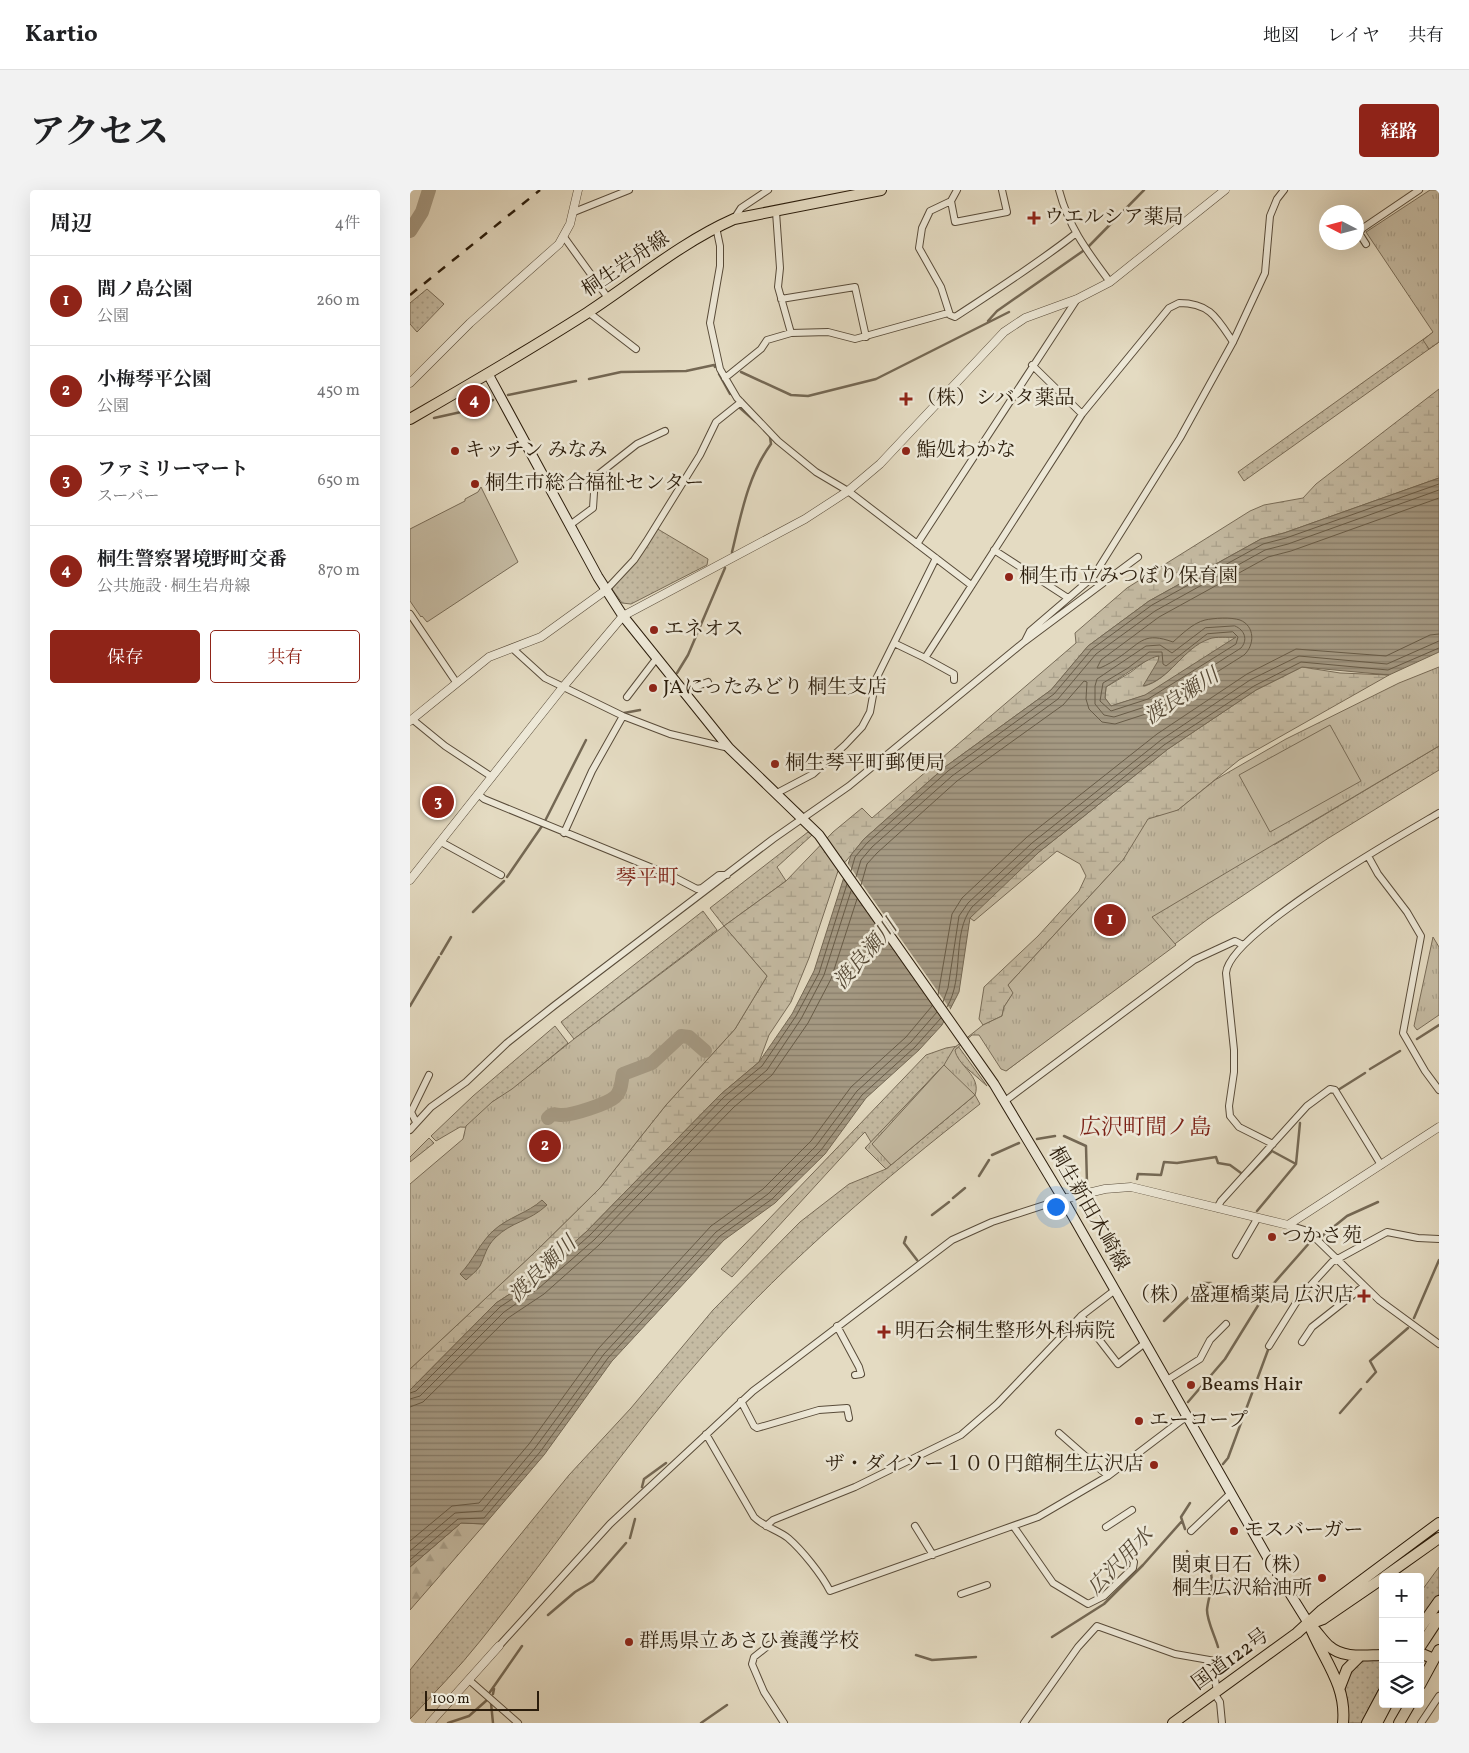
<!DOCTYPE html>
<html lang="ja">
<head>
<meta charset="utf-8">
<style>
	body { margin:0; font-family:Vollkorn,"Noto Serif JP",serif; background:#f2f2f2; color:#202124 }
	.controls { position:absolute; right:15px; bottom:15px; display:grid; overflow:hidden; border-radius:5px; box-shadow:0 5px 20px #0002 }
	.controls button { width:45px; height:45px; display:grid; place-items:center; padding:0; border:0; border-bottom:1px solid #e0e0e0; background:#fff; color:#202124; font:25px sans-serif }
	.compass { position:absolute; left:909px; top:15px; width:45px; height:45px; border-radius:50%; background:#fff; box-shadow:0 5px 20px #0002; rotate:276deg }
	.scale { position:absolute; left:15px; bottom:12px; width:114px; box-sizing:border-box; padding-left:5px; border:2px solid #2b1d0c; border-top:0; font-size:14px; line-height:18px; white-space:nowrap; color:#2b1d0c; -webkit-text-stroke:4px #ede8d7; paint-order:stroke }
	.you { position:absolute; left:645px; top:1016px; width:18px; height:18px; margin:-12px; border:4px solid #fff; border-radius:50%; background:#1a73e8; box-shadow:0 0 0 8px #1a73e833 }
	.badge { display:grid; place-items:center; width:32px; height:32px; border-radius:50%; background:#8f2418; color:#fff; font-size:16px; font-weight:700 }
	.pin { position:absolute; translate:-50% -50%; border:2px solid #fff; box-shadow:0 1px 5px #0006 }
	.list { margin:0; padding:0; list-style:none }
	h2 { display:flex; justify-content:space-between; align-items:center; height:65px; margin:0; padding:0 20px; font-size:21px }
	h2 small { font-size:16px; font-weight:400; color:#757577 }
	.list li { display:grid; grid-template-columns:32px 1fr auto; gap:15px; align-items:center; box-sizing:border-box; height:90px; padding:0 20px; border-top:1px solid #e0e0e0 }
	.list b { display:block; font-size:19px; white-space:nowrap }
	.list p { margin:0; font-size:16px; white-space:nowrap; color:#757577 }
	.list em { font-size:16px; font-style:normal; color:#757577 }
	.actions { display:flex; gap:10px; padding:15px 20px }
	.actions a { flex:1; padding:11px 0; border:1px solid #8f2418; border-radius:5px; text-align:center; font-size:18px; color:#8f2418 }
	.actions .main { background:#8f2418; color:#fff }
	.icon { flex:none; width:28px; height:28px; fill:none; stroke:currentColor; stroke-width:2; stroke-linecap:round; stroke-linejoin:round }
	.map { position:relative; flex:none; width:1029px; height:1533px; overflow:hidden; border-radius:5px }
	header { display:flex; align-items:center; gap:30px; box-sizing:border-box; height:70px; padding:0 25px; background:#fff; border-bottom:1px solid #e0e0e0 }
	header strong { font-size:24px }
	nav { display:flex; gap:28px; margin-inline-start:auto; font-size:18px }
	.intro { display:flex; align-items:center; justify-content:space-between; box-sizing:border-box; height:120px; padding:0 30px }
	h1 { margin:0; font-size:35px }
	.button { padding:12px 22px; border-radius:5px; background:#8f2418; color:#fff; font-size:18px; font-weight:700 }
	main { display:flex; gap:30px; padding:0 30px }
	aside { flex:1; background:#fff; border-radius:5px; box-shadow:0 5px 20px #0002 }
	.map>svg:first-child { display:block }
</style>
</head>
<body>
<header>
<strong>Kartio</strong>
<nav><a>地図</a><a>レイヤ</a><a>共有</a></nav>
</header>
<div class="intro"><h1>アクセス</h1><a class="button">経路</a></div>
<main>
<aside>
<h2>周辺<small>4件</small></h2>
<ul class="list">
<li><span class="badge">1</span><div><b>間ノ島公園</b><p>公園</p></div><em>260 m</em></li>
<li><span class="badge">2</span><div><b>小梅琴平公園</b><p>公園</p></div><em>450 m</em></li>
<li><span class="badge">3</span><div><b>ファミリーマート</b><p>スーパー</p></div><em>650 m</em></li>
<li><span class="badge">4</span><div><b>桐生警察署境野町交番</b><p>公共施設 · 桐生岩舟線</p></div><em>870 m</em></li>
</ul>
<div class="actions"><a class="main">保存</a><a>共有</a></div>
</aside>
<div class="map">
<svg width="1029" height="1533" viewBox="0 0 1029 1533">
	<defs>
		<pattern id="grass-dots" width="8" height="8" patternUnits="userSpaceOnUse" patternTransform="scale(1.25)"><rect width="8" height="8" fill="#c5bba3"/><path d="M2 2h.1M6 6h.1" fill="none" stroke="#a9a08b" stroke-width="1.8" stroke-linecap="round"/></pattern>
		<pattern id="forest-firs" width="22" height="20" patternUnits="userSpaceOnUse" patternTransform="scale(1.25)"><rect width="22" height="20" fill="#c5bba3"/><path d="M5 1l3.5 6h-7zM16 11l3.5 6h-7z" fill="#a9a08b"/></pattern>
		<pattern id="wetland-marsh" width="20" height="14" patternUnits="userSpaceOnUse" patternTransform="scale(1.25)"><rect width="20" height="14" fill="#c5bba3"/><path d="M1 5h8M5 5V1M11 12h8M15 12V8" fill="none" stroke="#a9a08b"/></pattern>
		<pattern id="park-tufts" width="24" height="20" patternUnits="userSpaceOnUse" patternTransform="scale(1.25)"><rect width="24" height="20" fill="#c5bba3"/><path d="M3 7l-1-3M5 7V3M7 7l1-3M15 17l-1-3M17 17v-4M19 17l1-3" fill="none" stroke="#a9a08b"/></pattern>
		<pattern id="water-rules" width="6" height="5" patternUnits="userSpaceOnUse" patternTransform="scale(1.25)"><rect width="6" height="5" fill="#a59a84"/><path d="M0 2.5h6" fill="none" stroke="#877d6a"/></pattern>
	</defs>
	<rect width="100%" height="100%" fill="#e4dbc2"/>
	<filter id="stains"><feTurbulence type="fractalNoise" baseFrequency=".004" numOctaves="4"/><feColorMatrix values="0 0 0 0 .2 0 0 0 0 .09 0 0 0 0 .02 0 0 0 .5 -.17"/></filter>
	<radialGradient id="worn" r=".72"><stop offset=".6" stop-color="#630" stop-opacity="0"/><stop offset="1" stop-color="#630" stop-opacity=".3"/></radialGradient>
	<path fill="url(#grass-dots)" stroke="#786c58" d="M17,99L34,114L7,142L0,134V113Z
		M1029,138V152L834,291L828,282Z
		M246,338L298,369L297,375L221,414L212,413L202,399L203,396Z
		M1029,556V580L917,649L798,729L596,881L655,736L653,734L805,590L864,655Z
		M398,642L402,645L367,677L376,691L314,736L300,718Z
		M293,721L307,740L164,849L151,832Z
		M145,836L158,853L102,900L82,912L76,938L50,937L26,951L21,946L63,906Z
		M548,856L577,896L551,873L534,875L461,952L455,942L450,947L322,1087L311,1079L516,865L536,858Z
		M565,905L570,914C473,990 380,1068 298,1160C216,1252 148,1355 71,1450C49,1478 24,1503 0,1529V1480L159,1285L221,1218L303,1120L390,1032L439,994L476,979Z
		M19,948L24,953L0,972V967Z
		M1029,1377V1404L1010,1430V1403Z
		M955,1470H973V1491L951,1533H936C935,1509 929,1481 955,1470Z"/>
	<path fill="url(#forest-firs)" stroke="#786c58" d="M51,1333L75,1334L0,1420V1377Z"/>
	<path fill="url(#wetland-marsh)" stroke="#786c58" d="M1029,199V288L874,343L851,349L739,411L678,456L641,500L535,577L454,649L428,681L399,768L381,812L359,845L349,872L311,904L176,1042L123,1089L86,1113L0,1200V1179L123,1064L190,998L256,915L325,839L357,786L314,736L376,691L423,642L452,618L462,628L666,453L665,443L717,398L840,321L854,315L893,308L906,294Z
		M827,447L736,505L701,516L695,508L696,497L721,482L742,466H749V471L734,496C760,490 775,456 799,448C807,446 819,447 827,447Z
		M892,477L930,483L979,485L829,570L768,620L757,625L746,626L713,670L598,795L604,802L594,817L592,826L573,835L569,829L574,797L628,746L669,701L676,686L670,674L647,661L564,731L560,728L566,720L629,662L758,559L846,500Z"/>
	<path fill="url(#park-tufts)" stroke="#786c58" d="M1020,0H1029V152L1019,159L1013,150L1023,142L956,42Z
		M1029,477V556L742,727L766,755L596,881L591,879L569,845H562L545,860C547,875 572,886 565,905L476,979L455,958L534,875L544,858L573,835L592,826L594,817L603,803L598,795L713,670L738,629L768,620L805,590L876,549L989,493Z
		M314,736L357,786L325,839L256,915L190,998L123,1064L0,1179V994L53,949L56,936L82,912L102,899L164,849Z
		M1023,747L1029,757V825L1007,840L1004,836Z"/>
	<path fill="#c5bba3" stroke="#786c58" d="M71,297L108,372L17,432L12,426L11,427L0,411V339L55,311V309L68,302Z
		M920,535L951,591L860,642L829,585Z
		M534,875L565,905L481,975L462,954Z"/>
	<path fill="url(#water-rules)" stroke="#746854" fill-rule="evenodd" d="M1029,288V462L979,485L892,477L846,500L758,559L629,662L560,728L549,802L532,835L509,860L456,908L415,964L365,1013L314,1050L202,1171L134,1265L75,1334L51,1333L0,1377V1200L86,1113L123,1089L176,1042L311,904L349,872L382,824L404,781L441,665L454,649L535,577L641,500L678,456L739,411L851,349L874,343ZM826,447L735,505L701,516L695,508L696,497C707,490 740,466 749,466L748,471L733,496C760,490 773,458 799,449C806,446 818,448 826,447Z
		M132,1010L137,1015C119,1032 102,1031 85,1048C76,1057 75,1066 70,1076C67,1081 60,1086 56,1090L50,1084C63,1071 69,1054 83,1041C98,1027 118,1023 132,1010Z"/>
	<path fill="#e4dbc2" d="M436,671L543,823L536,834L432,685Z"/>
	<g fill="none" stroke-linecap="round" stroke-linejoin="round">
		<path stroke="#685c48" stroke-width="1" d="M825,436C835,440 838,450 831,458L741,515L704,527L694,525L685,514V496L687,489L736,456L750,455L762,463L795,438Z
			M823,442L828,447L826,454L738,509L701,521L690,511L693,493L718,478L739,462H752L753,474L756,476L797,444Z
			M441,681L445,667L457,653L538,581L644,504L682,459L742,415L853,354L876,348L1029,294
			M446,687L451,670L462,657L542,586L648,509L686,464L745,421L855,360L878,354L1029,300
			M451,695L457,674L467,663L547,591L653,515L674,491L677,492L676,509L679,519L692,532L705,534L745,521L834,465C845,455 845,436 830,430C821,427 804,428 795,430C783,433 772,444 763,452C735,442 732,451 711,466C704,471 697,475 690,478H687L691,470L749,427L858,367L881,361L1029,308
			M528,805L542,724L552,708L617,647L747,544L837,484L886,459L976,466L1020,445L1029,444
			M533,812L538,798L549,726L558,713L622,653L751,550L840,490L889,466L977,474L1029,451
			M537,817C555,787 541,744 562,717L626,658L754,555L844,496L891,472L978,480L1029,458
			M0,1203L6,1201L90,1117L126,1093L180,1045L314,907L352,876L386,826L409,783L437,694
			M0,1209L10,1206L94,1122L129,1098L184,1050L319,912L357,880L391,829L414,785L441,701
			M0,1217L13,1212L98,1128L134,1104L189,1055L324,917L362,885L398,833L421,789L447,709
			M0,1351L42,1316L69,1313L119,1254L188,1159L301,1036L353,999L401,951L441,897L496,847L522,816
			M0,1361L45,1323L72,1321L125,1258L194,1164L306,1042L358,1004L406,956L447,901L501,852L527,822
			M0,1370L48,1329L74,1328L130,1262L198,1168L310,1046L362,1009L411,960L452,905L505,857L531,828"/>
		<path stroke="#746854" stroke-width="2.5" d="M679,56L734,0
			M578,131L587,121L673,61
			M331,182L381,205L398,206L466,189L599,122
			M309,184L320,204
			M179,189L211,182L276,181L304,175L305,177
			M98,205L166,191
			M330,218L346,232
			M24,228L60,220L83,210
			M322,362C331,325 338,285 361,254L360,247
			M267,483L278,465L315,378
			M214,523L230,520
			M135,631L176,550
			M97,687L132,636
			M63,722L94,691
			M31,764L41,747
			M0,816L29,767
			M1007,849L1029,835
			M960,879L990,861
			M928,900L955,883
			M654,946L676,956L677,994
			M627,949L645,946
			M582,965L609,953
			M569,986L579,970
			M838,986L862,961L886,974
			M727,989L728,984L751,985L754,972L767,973L806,967L808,973L820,975L831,983
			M543,1008L555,998
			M847,1021L886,974L890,933
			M522,1025L539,1012
			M496,1047L494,1053L507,1070
			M911,1047L937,1026L968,1012
			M1004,1128L1029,1070
			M754,1131L793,1093H801
			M957,1192L966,1182L960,1171L998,1138
			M778,1212L815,1169L857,1101L901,1051
			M930,1223L951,1199
			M813,1274L818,1268L858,1160
			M232,1297L234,1289L256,1273
			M775,1339L771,1327L780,1313
			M220,1348L225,1329
			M777,1361C782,1371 796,1371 800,1381C805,1392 798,1408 797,1420C797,1431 805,1446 808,1457
			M138,1425L165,1402L183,1391L216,1353
			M642,1447L694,1414L733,1375L772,1331
			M506,1465L522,1470L566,1467
			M80,1502L112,1456
			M83,1504L84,1499
			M81,1513L83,1533
			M38,1533L59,1526L77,1510
			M291,1533L317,1515"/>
		<path stroke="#a59a84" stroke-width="14" d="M0,41L12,22L19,0
			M138,928C143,922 145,925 152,925C163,925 197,914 205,907C212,901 211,892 213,884L242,873L271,846L279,847L295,861"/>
		<defs>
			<path id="minor" d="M547,0L541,11L520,21L512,38L509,58L531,97L540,125L545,127C586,100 627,74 665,44
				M649,0C659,38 677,61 700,92
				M541,11L545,32L597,22L592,0
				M164,22L219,0
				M366,22L370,78L368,97L381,143
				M324,29L331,18L358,0
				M306,37L310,56V76L300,133L310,179L327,208L368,251L406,282L438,301L561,395
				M154,47L198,108
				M956,54L949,43L953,38L1009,0
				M371,109L445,97L456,147
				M178,122L226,159
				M622,175L672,224
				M315,188L351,159L357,150L381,143L418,142L445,149L538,123
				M160,335L183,318L185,287L227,254L255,241
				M507,354L667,109
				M584,360L658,408
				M196,400L224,370L236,352L290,265L306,232L331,212
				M0,424L46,492
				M615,451L620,441L683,387L770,248L823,152L855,83L860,26L867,9L874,0
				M484,453L515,468L672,224L759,118L769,113C800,113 807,128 823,152
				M102,458L135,488L213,526L260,544L319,558
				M515,468L544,484V490
				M273,502L298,492
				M217,507L246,469
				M2,529L35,556L82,587
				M367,603L403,584L435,555L452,537L460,522L466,489L526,368
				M68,604L74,609L262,686L287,699L292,698L309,685H317
				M154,643L182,581L213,526
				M31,652L91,685
				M958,666L968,684L997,722L1011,746L993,843L1015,881L1029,900
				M595,911L784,770L825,751L833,755
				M6,932L1,922L19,885
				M0,940L21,917L56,892L97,853L145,815L363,649L439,596L614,452L728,367
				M863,954L829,937L820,926L819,916L824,882V860L816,783C819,743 990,646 1029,623
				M807,1018L811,1011L897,916L920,899L925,900L971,975
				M878,1035L898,1041L969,1110L1029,1154
				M826,1065L847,1029
				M671,1126L708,1174L735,1153
				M427,1136L449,1177L451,1184L445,1185
				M892,1152L902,1137L954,1096
				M859,1156L889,1108L922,1072L977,1042L1008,1048L1029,1049
				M757,1190L790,1169L800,1150L816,1134
				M331,1211L344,1236L347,1238L409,1220L437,1218L439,1228
				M649,1243L698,1286
				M296,1244L344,1327C354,1337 368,1340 378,1348C392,1360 412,1385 420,1401L628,1327L698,1286L777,1226
				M356,1336L363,1330L445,1297L551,1245L587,1214L671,1126L705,1100
				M505,1336L523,1365
				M604,1337L643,1393L678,1414L694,1406L723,1378L724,1372L720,1366
				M696,1337L722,1320
				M781,1341L821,1303
				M551,1404L577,1395
				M359,1455L344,1467L342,1474L354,1502L374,1533
				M89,1456L200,1334L343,1201L542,1050L582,1032L653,1009
				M59,1490L108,1533
				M804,1503L810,1512L812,1533
				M614,1533L668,1457L687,1436L765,1464L805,1471L804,1484L807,1501
				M1011,1533L1029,1506"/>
			<path id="tertiary" d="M0,193L60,133L149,54L160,34L168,0
				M0,531L79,467L131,447L196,400
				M0,690L153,497L213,426L395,329L438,301L470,274L594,142L615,128L667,109L700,92L815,0
				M653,1009L695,999L721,997L878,1035L1029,937
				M20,1533L89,1456"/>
			<path id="secondary" d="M78,184L188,387L213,426L319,558L409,645L584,894L653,1009L859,1370L899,1434"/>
			<path id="primary" d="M0,229C59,195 119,160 177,123C226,91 270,53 324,29L471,0"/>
			<path id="trunk" d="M974,1387L1029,1348
				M902,1433L913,1429L973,1388
				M899,1434C912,1468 937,1494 933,1533
				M903,1438C909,1444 913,1451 919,1456C933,1469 956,1465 973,1465
				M1010,1438L1029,1411
				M1010,1457L1029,1428
				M1010,1463L1024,1469
				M1010,1495L1029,1460
				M930,1497L937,1479L950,1466
				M763,1533L887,1443L912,1420L1029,1333
				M957,1533L973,1503
				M967,1533L977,1514
				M989,1533L1000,1514"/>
		</defs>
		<use href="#minor" stroke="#594c3a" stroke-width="8"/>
		<use href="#tertiary" stroke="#594c3a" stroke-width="9"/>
		<use href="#secondary" stroke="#2b1d0c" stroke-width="11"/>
		<use href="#primary" stroke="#2b1d0c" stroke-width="12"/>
		<use href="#trunk" stroke="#2b1d0c" stroke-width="12"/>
		<use href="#minor" stroke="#ede8d7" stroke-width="6"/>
		<use href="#tertiary" stroke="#ede8d7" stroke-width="8"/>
		<use href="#secondary" stroke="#ede8d7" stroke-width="9"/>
		<use href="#primary" stroke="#e4dbc2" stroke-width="10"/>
		<use href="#trunk" stroke="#e4dbc2" stroke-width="10"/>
		<path stroke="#2b1d0c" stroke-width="2.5" stroke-dasharray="9 9" stroke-linecap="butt" d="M0,105L130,0"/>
	</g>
	<g fill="#8f2418" stroke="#ede8d7" stroke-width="2">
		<path d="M621.5 20.5h5v5h5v5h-5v5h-5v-5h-5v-5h5z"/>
		<path d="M493.5 201.5h5v5h5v5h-5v5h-5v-5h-5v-5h5z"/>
		<circle cx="45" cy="261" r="5"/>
		<circle cx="496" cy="261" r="5"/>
		<circle cx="65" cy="294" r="5"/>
		<circle cx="599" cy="387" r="5"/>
		<circle cx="244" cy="440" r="5"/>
		<circle cx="243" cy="498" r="5"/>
		<circle cx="365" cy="574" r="5"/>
		<circle cx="862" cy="1047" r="5"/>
		<path d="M951.5 1098.5h5v5h5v5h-5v5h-5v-5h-5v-5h5z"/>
		<path d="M471.5 1134.5h5v5h5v5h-5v5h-5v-5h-5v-5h5z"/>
		<circle cx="781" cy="1195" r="5"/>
		<circle cx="729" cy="1231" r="5"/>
		<circle cx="744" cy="1275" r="5"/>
		<circle cx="824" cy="1341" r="5"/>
		<circle cx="912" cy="1388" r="5"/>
		<circle cx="219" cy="1452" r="5"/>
	</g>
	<g text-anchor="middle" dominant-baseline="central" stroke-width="5" stroke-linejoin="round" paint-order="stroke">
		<g font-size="20" fill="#2b1d0c" stroke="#ede8d7" text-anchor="start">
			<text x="634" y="28">ウエルシア薬局</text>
			<text x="506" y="209">（株）シバタ薬品</text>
			<text x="55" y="261">キッチン みなみ</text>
			<text x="506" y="261">鮨処わかな</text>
			<text x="75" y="294">桐生市総合福祉センター</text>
			<text x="609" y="387">桐生市立みつぼり保育園</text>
			<text x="254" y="440">エネオス</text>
			<text x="253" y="498">JAにったみどり 桐生支店</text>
			<text x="375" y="574">桐生琴平町郵便局</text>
			<text x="872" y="1047">つかさ苑</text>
			<text x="944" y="1106" text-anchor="end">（株）盛運橋薬局 広沢店</text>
			<text x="485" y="1142">明石会桐生整形外科病院</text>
			<text x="791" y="1195">Beams Hair</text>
			<text x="739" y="1231">エーコープ</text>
			<text x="734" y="1275" text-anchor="end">ザ・ダイソー１００円館桐生広沢店</text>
			<text x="834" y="1341">モスバーガー</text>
			<text x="902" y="1376" text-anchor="end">関東日石（株）<tspan x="902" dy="23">桐生広沢給油所</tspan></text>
			<text x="229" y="1452">群馬県立あさひ養護学校</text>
		</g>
		<g font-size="20" fill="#2b1d0c" stroke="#ede8d7">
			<text transform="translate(216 75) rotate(-34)">桐生岩舟線</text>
			<text transform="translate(678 1019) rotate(60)">桐生新田木崎線</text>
			<text transform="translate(821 1470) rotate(-36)">国道122号</text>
		</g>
		<g font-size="21" font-style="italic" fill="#564936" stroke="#ede8d7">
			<text transform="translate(772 507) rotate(-33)">渡良瀬川</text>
			<text transform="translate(456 765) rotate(-49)">渡良瀬川</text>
			<text transform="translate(133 1080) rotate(-44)">渡良瀬川</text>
			<text transform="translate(711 1372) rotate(-46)">広沢用水</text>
		</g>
		<g font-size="21" fill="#7a1f14" stroke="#ede8d7">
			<text x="237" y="688">琴平町</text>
		</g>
		<g font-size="22" fill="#7a1f14" stroke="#ede8d7">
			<text x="735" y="938">広沢町間ノ島</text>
		</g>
	</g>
	<rect width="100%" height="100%" filter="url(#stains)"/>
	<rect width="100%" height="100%" fill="url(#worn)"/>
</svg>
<div class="controls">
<button>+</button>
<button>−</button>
<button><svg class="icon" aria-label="layers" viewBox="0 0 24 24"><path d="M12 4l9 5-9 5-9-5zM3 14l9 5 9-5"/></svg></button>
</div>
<svg class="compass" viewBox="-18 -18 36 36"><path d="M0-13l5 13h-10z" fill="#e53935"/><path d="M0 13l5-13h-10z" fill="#757577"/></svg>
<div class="scale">100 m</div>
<div class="you"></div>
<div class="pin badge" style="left:700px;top:730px">1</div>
<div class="pin badge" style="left:135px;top:956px">2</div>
<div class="pin badge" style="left:28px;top:612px">3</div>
<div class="pin badge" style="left:64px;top:211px">4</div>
</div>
</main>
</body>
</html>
